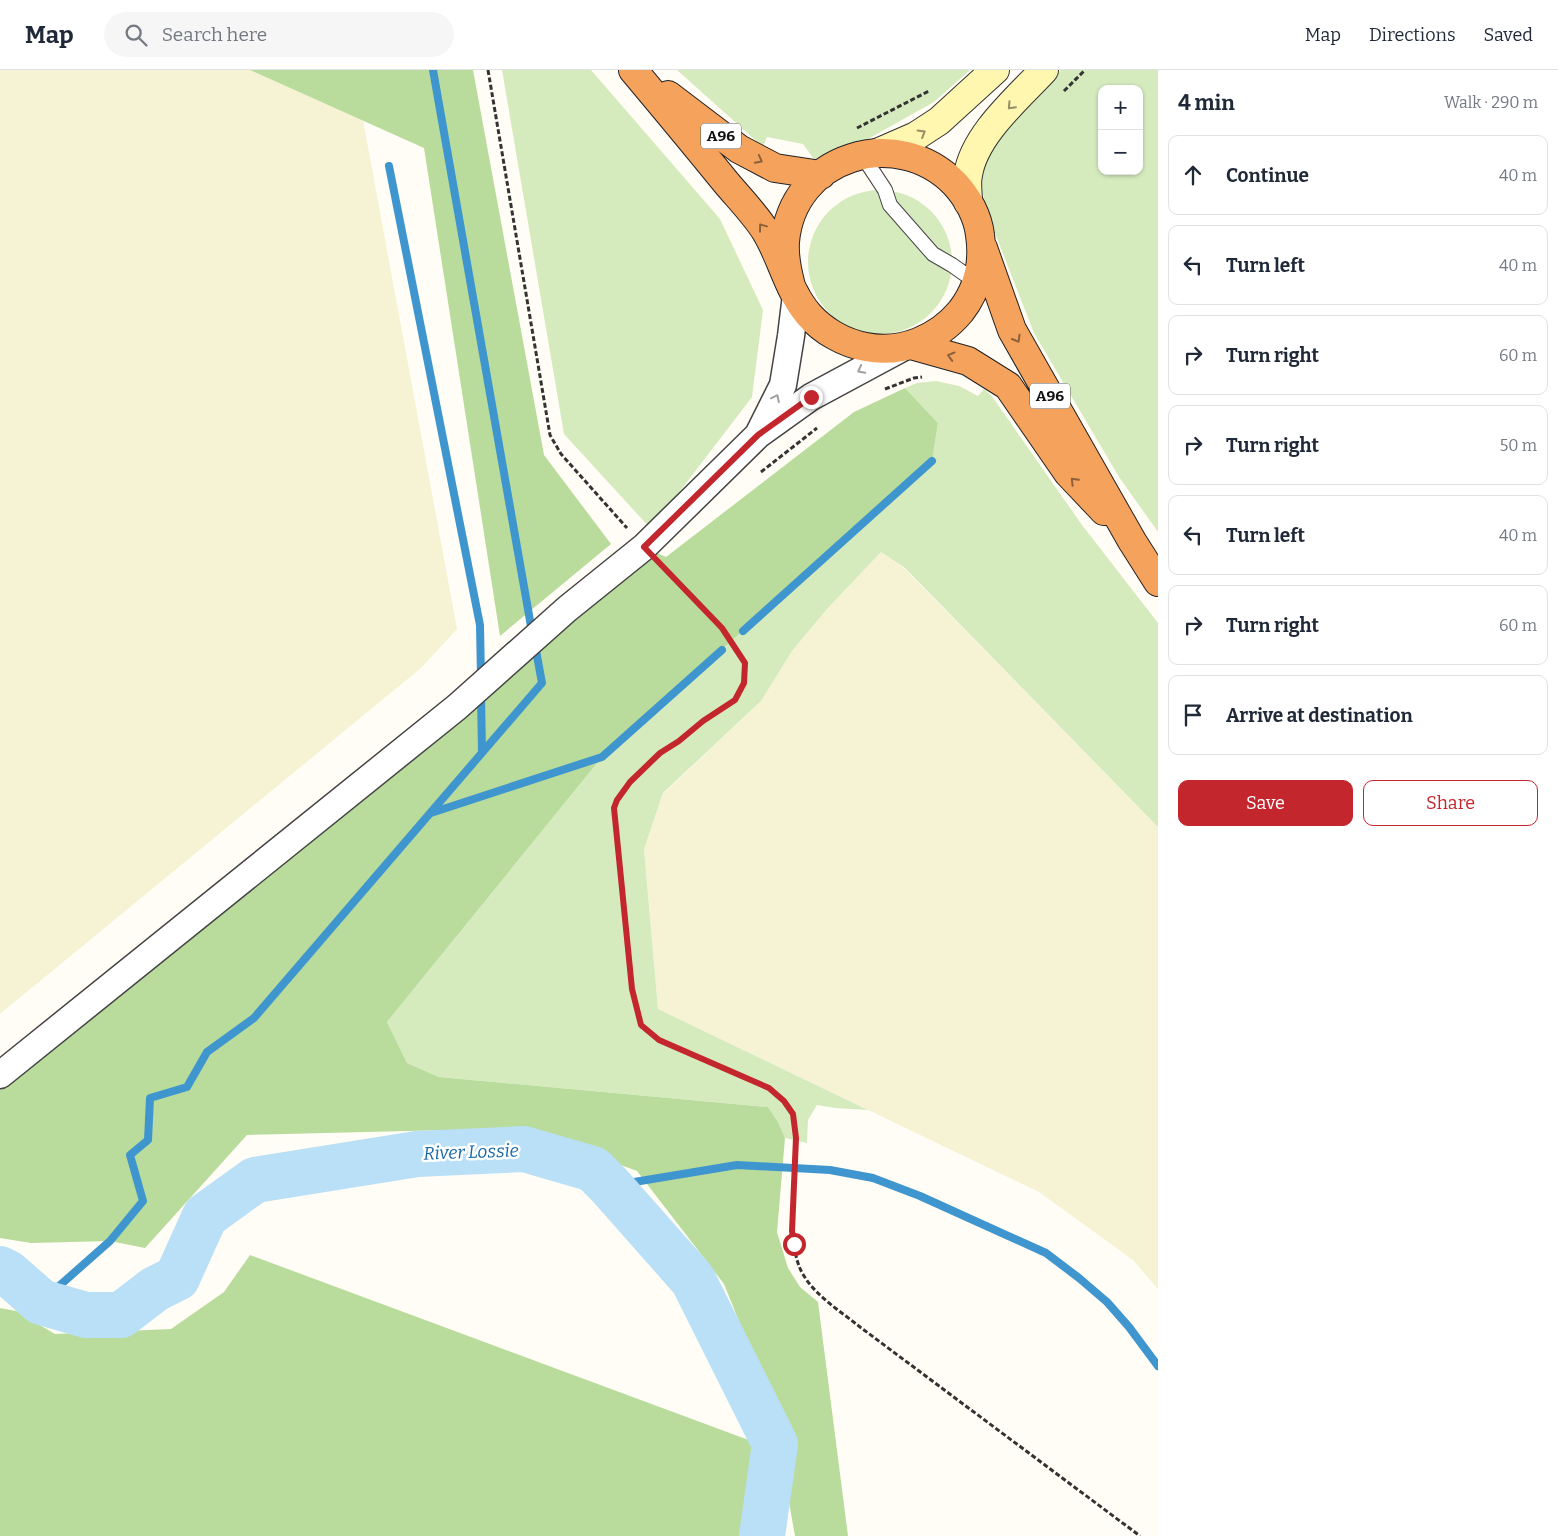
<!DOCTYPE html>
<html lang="en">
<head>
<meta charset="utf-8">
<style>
	body { margin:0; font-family:Bitter,serif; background:#f6f6f7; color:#1f2937 }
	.controls { position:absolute; right:15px; top:15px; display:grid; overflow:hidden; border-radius:10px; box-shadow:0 1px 4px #0004 }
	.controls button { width:45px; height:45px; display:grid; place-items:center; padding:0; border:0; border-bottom:1px solid #e0e1e3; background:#fff; color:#1f2937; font:25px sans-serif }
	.stop { position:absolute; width:15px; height:15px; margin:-11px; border:4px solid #c4262e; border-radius:50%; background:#fff }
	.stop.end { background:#c4262e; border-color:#fff; box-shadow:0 1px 5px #0008 }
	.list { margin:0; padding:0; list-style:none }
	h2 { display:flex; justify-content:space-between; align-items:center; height:65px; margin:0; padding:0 20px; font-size:21px }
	h2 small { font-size:16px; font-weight:400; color:#747a83 }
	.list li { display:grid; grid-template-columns:32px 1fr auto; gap:15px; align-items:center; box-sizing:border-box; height:80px; margin:0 10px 10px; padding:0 10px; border:1px solid #e0e1e3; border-radius:10px }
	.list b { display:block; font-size:19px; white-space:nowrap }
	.list em { font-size:16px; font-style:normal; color:#747a83 }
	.actions { display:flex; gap:10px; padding:15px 20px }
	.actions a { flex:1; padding:11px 0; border:1px solid #c4262e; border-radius:10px; text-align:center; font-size:18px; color:#c4262e }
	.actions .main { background:#c4262e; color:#fff }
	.icon { flex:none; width:28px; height:28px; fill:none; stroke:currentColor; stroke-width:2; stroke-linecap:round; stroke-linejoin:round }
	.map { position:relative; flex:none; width:1158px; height:1466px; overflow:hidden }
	header { display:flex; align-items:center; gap:30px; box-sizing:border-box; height:70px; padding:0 25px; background:#fff; border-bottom:1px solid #e0e1e3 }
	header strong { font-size:24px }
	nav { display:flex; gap:28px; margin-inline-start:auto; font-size:18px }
	.search { width:350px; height:45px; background:#f6f6f7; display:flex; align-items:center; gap:12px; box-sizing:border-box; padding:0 18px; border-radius:28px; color:#747a83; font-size:19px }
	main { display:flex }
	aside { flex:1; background:#fff }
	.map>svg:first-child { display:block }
</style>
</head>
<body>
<header>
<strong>Map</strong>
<div class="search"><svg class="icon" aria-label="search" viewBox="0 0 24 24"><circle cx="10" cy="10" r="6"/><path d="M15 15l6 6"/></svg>Search here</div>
<nav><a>Map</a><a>Directions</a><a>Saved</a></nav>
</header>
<main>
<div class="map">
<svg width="1158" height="1466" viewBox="0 0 1158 1466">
	<rect width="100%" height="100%" fill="#fffdf5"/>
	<path fill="#f6f3d4" d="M0,0H250L363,50L457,559L421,598L0,944Z
		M881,482L904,498L1158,757V1219L1133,1190L1039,1122L658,939L644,778L663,724L761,631L792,581L827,539Z"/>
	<path fill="#d5ebbd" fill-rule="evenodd" d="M502,0H591L720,149L763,240L752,327L651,459L564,364Z
		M677,0H970L934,32L868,69L814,89L803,74L767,67L763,77Z
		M1061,0H1158V462L1119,407L1034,263L991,153L981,118L983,101L988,85L1009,52ZM1102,19H1139V101H1102Z
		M808 192a72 72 0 1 1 144 0a72 72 0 1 1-144 0Z
		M936,311L959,316L978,326L984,319L991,325L1082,455L1158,553V757L905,498L881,482L827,539L792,581L761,631L663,723L644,779L658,939L868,1040L835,1038L817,1035L808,1050L807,1073L785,1068L778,1052L768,1037L439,1007L407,993L387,952L602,687L932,391L938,353L905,318L917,313Z"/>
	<path fill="#b9dc9c" d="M250,0H473L544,385L611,474L500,566L424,78Z
		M905,318L938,353L932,391L602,687L387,952L407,993L439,1007L768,1037L778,1052L785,1068L777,1162L788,1198L800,1217L818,1232L848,1466H795L771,1331L724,1214L637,1101L539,1065L449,1060L247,1065L145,1178L110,1171L31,1173L0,1168V1005L644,477L666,487L854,342Z
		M250,1185L754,1372L744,1459L741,1466H0V1238L16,1241L55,1264L171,1259L224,1222Z"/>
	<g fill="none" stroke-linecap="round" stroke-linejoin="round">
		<path stroke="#3f96cf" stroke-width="8" d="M433,0L532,562
			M389,96L480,555L481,608
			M743,561L932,391
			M481,624L482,682
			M431,743L602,687L722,580
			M610,1116L737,1095L830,1100L873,1108L920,1126L1046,1183L1079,1208L1107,1232L1129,1257L1158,1296
			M41,1232L110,1171L143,1131L130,1085L148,1070L150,1028L187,1017L207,982L254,948L542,613L535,575"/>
		<path stroke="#b9e0f7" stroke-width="46" d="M0,1199L8,1203L41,1232L86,1245H121L155,1219L177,1208L205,1146L255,1110L417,1084L524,1079L593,1099L610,1116L693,1210L775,1374L762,1466"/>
		<defs>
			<path id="lane" d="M862,85L885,120L890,135L933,184L952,195L979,214"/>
			<path id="street" d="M796,225L791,266L783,315L758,365L811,327L904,277
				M0,1005L457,637L567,539L644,477L758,365"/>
			<path id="secondary" d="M877,83L916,66L939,51L995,0
				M968,132C968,123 966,113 968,105C974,65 1018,28 1044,0"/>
			<path id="highway" d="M633,0C664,37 694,73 724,110C737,126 756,145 766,162C782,188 788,221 809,245C823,261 844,273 866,277C901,284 938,269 961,241C978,219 984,192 980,165C978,147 968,128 955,114C897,54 792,86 785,172C784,187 787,201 791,216
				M668,25L739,79L775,98L821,105
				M983,178L1012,260L1132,471L1158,512
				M911,275L968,291L1008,316L1068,403L1104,441"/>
		</defs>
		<use href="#lane" stroke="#444" stroke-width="16"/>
		<use href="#street" stroke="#444" stroke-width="29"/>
		<use href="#secondary" stroke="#333" stroke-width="30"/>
		<use href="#highway" stroke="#222" stroke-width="30"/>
		<path stroke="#333" stroke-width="3" stroke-dasharray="5 2.5" stroke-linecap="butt" d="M488,0L550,365L561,384L627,458
			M1064,21L1085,0
			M857,58L929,21
			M885,319L914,308L922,307
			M761,402L817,358
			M662,495L722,558L745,593L744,613L735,630L703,651L679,671L660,683L624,719L617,730L614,738L632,919L641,955L659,970L769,1018L784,1031L793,1044L795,1068L792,1161C793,1172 795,1185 799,1196C809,1222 839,1240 860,1257L1140,1466"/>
		<use href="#lane" stroke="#fff" stroke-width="14"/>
		<use href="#street" stroke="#fff" stroke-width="26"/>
		<use href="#secondary" stroke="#fff6b0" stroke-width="28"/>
		<use href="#highway" stroke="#f5a25d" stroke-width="28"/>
	</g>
	<defs><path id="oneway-chevron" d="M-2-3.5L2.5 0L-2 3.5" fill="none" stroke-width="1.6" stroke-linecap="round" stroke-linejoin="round" transform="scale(1.25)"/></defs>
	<g stroke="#948f68">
		<use href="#oneway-chevron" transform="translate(1011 36) rotate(133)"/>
		<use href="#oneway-chevron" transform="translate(922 63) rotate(-31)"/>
	</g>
	<g stroke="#8e613b">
		<use href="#oneway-chevron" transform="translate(759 90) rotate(28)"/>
		<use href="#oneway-chevron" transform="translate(762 157) rotate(-127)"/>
		<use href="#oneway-chevron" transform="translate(1017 269) rotate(60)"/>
		<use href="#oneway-chevron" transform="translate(951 286) rotate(-164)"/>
		<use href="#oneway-chevron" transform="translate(1074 411) rotate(-134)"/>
	</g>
	<g stroke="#a0a0a0">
		<use href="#oneway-chevron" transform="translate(861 300) rotate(152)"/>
		<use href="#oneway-chevron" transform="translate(776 328) rotate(-64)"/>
	</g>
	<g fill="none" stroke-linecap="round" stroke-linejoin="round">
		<path stroke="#c4262e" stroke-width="6" d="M794,1174L792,1161L796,1068L793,1044L784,1031L769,1018L659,970L641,955L632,919L614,738L617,730L630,712L660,683L679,671L703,651L735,630L744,613L745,593L722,558L644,477L758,365L811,327"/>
	</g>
	<g text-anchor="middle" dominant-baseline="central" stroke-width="5" stroke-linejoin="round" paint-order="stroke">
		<g fill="#fff" stroke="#585858" stroke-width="1">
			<rect x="701" y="53.5" width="40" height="25" rx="4"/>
			<rect x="1030" y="313.5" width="40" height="25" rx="4"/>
		</g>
		<g font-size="15" font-weight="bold" fill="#111">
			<text x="721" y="66">A96</text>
			<text x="1050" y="326">A96</text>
		</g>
		<g font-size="18" font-style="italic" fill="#1768a6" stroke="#fff">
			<text transform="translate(471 1082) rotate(-2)">River Lossie</text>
		</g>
	</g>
</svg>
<div class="controls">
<button>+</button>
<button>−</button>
</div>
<div class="stop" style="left:794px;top:1174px"></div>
<div class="stop end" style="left:811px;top:327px"></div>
</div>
<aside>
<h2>4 min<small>Walk · 290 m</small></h2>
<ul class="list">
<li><svg class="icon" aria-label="ahead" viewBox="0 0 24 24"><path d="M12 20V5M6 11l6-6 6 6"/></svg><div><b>Continue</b></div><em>40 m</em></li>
<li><svg class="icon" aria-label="left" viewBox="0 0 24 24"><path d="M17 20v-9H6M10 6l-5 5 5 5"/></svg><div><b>Turn left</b></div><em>40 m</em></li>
<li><svg class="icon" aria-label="right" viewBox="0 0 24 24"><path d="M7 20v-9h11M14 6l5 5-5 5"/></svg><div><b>Turn right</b></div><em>60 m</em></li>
<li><svg class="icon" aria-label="right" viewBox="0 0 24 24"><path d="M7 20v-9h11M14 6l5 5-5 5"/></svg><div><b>Turn right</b></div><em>50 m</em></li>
<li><svg class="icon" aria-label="left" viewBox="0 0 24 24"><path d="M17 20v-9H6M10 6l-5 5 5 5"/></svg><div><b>Turn left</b></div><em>40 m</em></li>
<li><svg class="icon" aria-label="right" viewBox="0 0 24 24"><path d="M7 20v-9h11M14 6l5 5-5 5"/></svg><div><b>Turn right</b></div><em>60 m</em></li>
<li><svg class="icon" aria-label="arrive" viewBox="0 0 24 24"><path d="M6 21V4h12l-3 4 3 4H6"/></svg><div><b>Arrive at destination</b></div></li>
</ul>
<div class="actions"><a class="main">Save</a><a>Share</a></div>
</aside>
</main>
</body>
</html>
